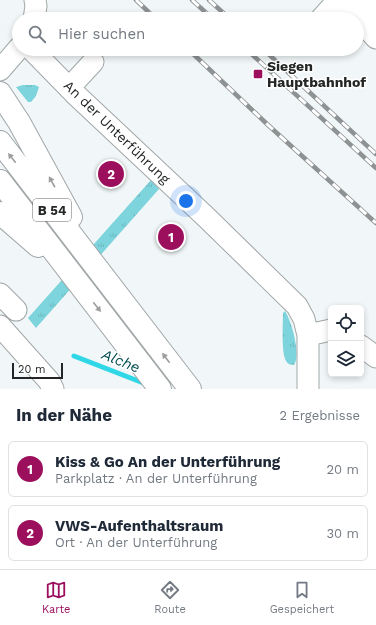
<!DOCTYPE html>
<html lang="de">
<head>
<meta charset="utf-8">
<style>
	body { margin:0; font-family:"Work Sans",sans-serif; background:#f6f6f7; color:#1f2937 }
	.controls { position:absolute; right:12px; bottom:12px; display:grid; overflow:hidden; border-radius:6px; box-shadow:0 2px 6px #0003 }
	.controls button { width:36px; height:36px; display:grid; place-items:center; padding:0; border:0; border-bottom:1px solid #e0e1e3; background:#fff; color:#1f2937; font:20px sans-serif }
	.scale { position:absolute; left:12px; bottom:10px; width:51px; box-sizing:border-box; padding-left:4px; border:2px solid #242626; border-top:0; font-size:11px; line-height:14px; white-space:nowrap; color:#242626; -webkit-text-stroke:3px #fff; paint-order:stroke }
	.you { position:absolute; left:186px; top:201px; width:14px; height:14px; margin:-10px; border:3px solid #fff; border-radius:50%; background:#1a73e8; box-shadow:0 0 0 6px #1a73e833 }
	.badge { display:grid; place-items:center; width:26px; height:26px; border-radius:50%; background:#9c0f5d; color:#fff; font-size:13px; font-weight:700 }
	.pin { position:absolute; translate:-50% -50%; border:2px solid #fff; box-shadow:0 1px 4px #0006 }
	.list { margin:0; padding:0; list-style:none }
	h2 { display:flex; justify-content:space-between; align-items:center; height:52px; margin:0; padding:0 16px; font-size:17px }
	h2 small { font-size:13px; font-weight:400; color:#747a83 }
	.list li { display:grid; grid-template-columns:26px 1fr auto; gap:12px; align-items:center; box-sizing:border-box; height:56px; margin:0 8px 8px; padding:0 8px; border:1px solid #e0e1e3; border-radius:6px }
	.list b { display:block; font-size:15px; white-space:nowrap }
	.list p { margin:0; font-size:13px; white-space:nowrap; color:#747a83 }
	.list em { font-size:13px; font-style:normal; color:#747a83 }
	.icon { flex:none; width:22px; height:22px; fill:none; stroke:currentColor; stroke-width:2; stroke-linecap:round; stroke-linejoin:round }
	.map { position:relative; flex:none; width:376px; height:389px; overflow:hidden }
	.search { position:absolute; background:#fff; box-shadow:0 2px 6px #0003; left:12px; right:12px; top:12px; height:44px; display:flex; align-items:center; gap:10px; box-sizing:border-box; padding:0 14px; border-radius:22px; color:#747a83; font-size:15px }
	.sheet { height:180px; background:#fff }
	nav { display:flex; justify-content:space-around; align-items:center; box-sizing:border-box; height:56px; border-top:1px solid #e0e1e3; background:#fff; font-size:11px; color:#747a83 }
	nav a { display:grid; justify-items:center; gap:2px }
	nav .on { color:#9c0f5d }
	.map>svg:first-child { display:block }
</style>
</head>
<body>
<div class="map">
<svg width="376" height="389" viewBox="0 0 376 389">
	<defs>
		<pattern id="grass-tufts" width="24" height="20" patternUnits="userSpaceOnUse"><rect width="24" height="20" fill="#7dd4dd"/><path d="M3 7l-1-3M5 7V3M7 7l1-3M15 17l-1-3M17 17v-4M19 17l1-3" fill="none" stroke="#6cb6be"/></pattern>
	</defs>
	<rect width="100%" height="100%" fill="#f1f7f8"/>
	<path fill="url(#grass-tufts)" d="M23,85H35L39,87L36,96L31,102H28L16,87Z
		M151,180L159,189L36,328L28,318Z
		M285,311C292,322 301,355 294,365C290,365 288,364 286,361C281,352 283,324 283,313Z"/>
	<g fill="none" stroke-linecap="round" stroke-linejoin="round">
		<path stroke="#2fd7e7" stroke-width="5" d="M74,356L146,384"/>
		<defs>
			<path id="minor" d="M342,0L376,38
				M365,0L376,12
				M34,19L36,6L35,0
				M321,19L338,0
				M31,49L74,93L207,218L297,306L304,319L308,335V389
				M0,70L19,48
				M69,88L93,62
				M0,294L16,310
				M0,326L49,381L53,389
				M308,335L331,330
				M361,346L376,357"/>
			<path id="highway" d="M0,93L19,122L71,217
				M0,142L190,389
				M0,181L160,389
				M0,213L38,246"/>
		</defs>
		<use href="#minor" stroke="#a1a7a8" stroke-width="23"/>
		<use href="#highway" stroke="#a1a7a8" stroke-width="24"/>
		<use href="#minor" stroke="#fff" stroke-width="21"/>
		<use href="#highway" stroke="#fff" stroke-width="22"/>
		<defs>
			<path id="rail" d="M136,0L156,19
				M192,0L213,19
				M209,0L230,19
				M188,49L268,125L376,223
				M246,49L376,168
				M263,49L376,154"/>
		</defs>
		<use href="#rail" stroke="#8e9293" stroke-width="4.5"/>
		<use href="#rail" stroke="#fff" stroke-width="3" stroke-dasharray="9" stroke-linecap="butt"/>
	</g>
	<defs><path id="oneway-solid" d="M-6-.8H1V-3.2L6.5 0L1 3.2V.8H-6Z"/></defs>
	<g fill="#9c9d9d">
		<use href="#oneway-solid" transform="translate(12 158) rotate(-128)"/>
		<use href="#oneway-solid" transform="translate(52 182) rotate(-119)"/>
		<use href="#oneway-solid" transform="translate(97 307) rotate(52)"/>
		<use href="#oneway-solid" transform="translate(166 358) rotate(-127)"/>
	</g>
	<rect fill="#9c0f5d" stroke="#fff" stroke-width="1.5" x="253" y="69" width="10" height="10" rx="2"/>
	<g text-anchor="middle" dominant-baseline="central" stroke-width="3" stroke-linejoin="round" paint-order="stroke">
		<rect fill="#fff" stroke="#666767" stroke-width="1" x="33" y="199" width="38" height="22" rx="3"/>
		<g font-size="13" font-weight="bold" fill="#242626">
			<text x="52" y="210">B 54</text>
		</g>
		<g font-size="14" font-weight="bold" fill="#242626" stroke="#fff" text-anchor="start">
			<text x="267" y="66">Siegen<tspan x="267" dy="16">Hauptbahnhof</tspan></text>
		</g>
		<g font-size="14" fill="#242626" stroke="#fff">
			<text transform="translate(117 132) rotate(44)">An der Unterführung</text>
		</g>
		<g font-size="15" font-style="italic" fill="#044d53" stroke="#fff">
			<text transform="translate(121 361) rotate(22)">Alche</text>
		</g>
	</g>
</svg>
<div class="controls">
<button><svg class="icon" aria-label="locate" viewBox="0 0 24 24"><circle cx="12" cy="12" r="6"/><path d="M12 2v4M12 18v4M2 12h4M18 12h4"/></svg></button>
<button><svg class="icon" aria-label="layers" viewBox="0 0 24 24"><path d="M12 4l9 5-9 5-9-5zM3 14l9 5 9-5"/></svg></button>
</div>
<div class="scale">20 m</div>
<div class="you"></div>
<div class="pin badge" style="left:171px;top:237px">1</div>
<div class="pin badge" style="left:111px;top:174px">2</div>
<div class="search"><svg class="icon" aria-label="search" viewBox="0 0 24 24"><circle cx="10" cy="10" r="6"/><path d="M15 15l6 6"/></svg>Hier suchen</div>
</div>
<section class="sheet">
<h2>In der Nähe<small>2 Ergebnisse</small></h2>
<ul class="list">
<li><span class="badge">1</span><div><b>Kiss &amp; Go An der Unterführung</b><p>Parkplatz · An der Unterführung</p></div><em>20 m</em></li>
<li><span class="badge">2</span><div><b>VWS-Aufenthaltsraum</b><p>Ort · An der Unterführung</p></div><em>30 m</em></li>
</ul>
</section>
<nav>
<a class="on"><svg class="icon" aria-label="map" viewBox="0 0 24 24"><path d="M3 6l6-2 6 2 6-2v14l-6 2-6-2-6 2zM9 4v14M15 6v14"/></svg>Karte</a>
<a><svg class="icon" aria-label="directions" viewBox="0 0 24 24"><path d="M12 3l9 9-9 9-9-9zM9 14v-3h6M13 9l2 2-2 2"/></svg>Route</a>
<a><svg class="icon" aria-label="saved" viewBox="0 0 24 24"><path d="M7 4h10v16l-5-4-5 4z"/></svg>Gespeichert</a>
</nav>
</body>
</html>
